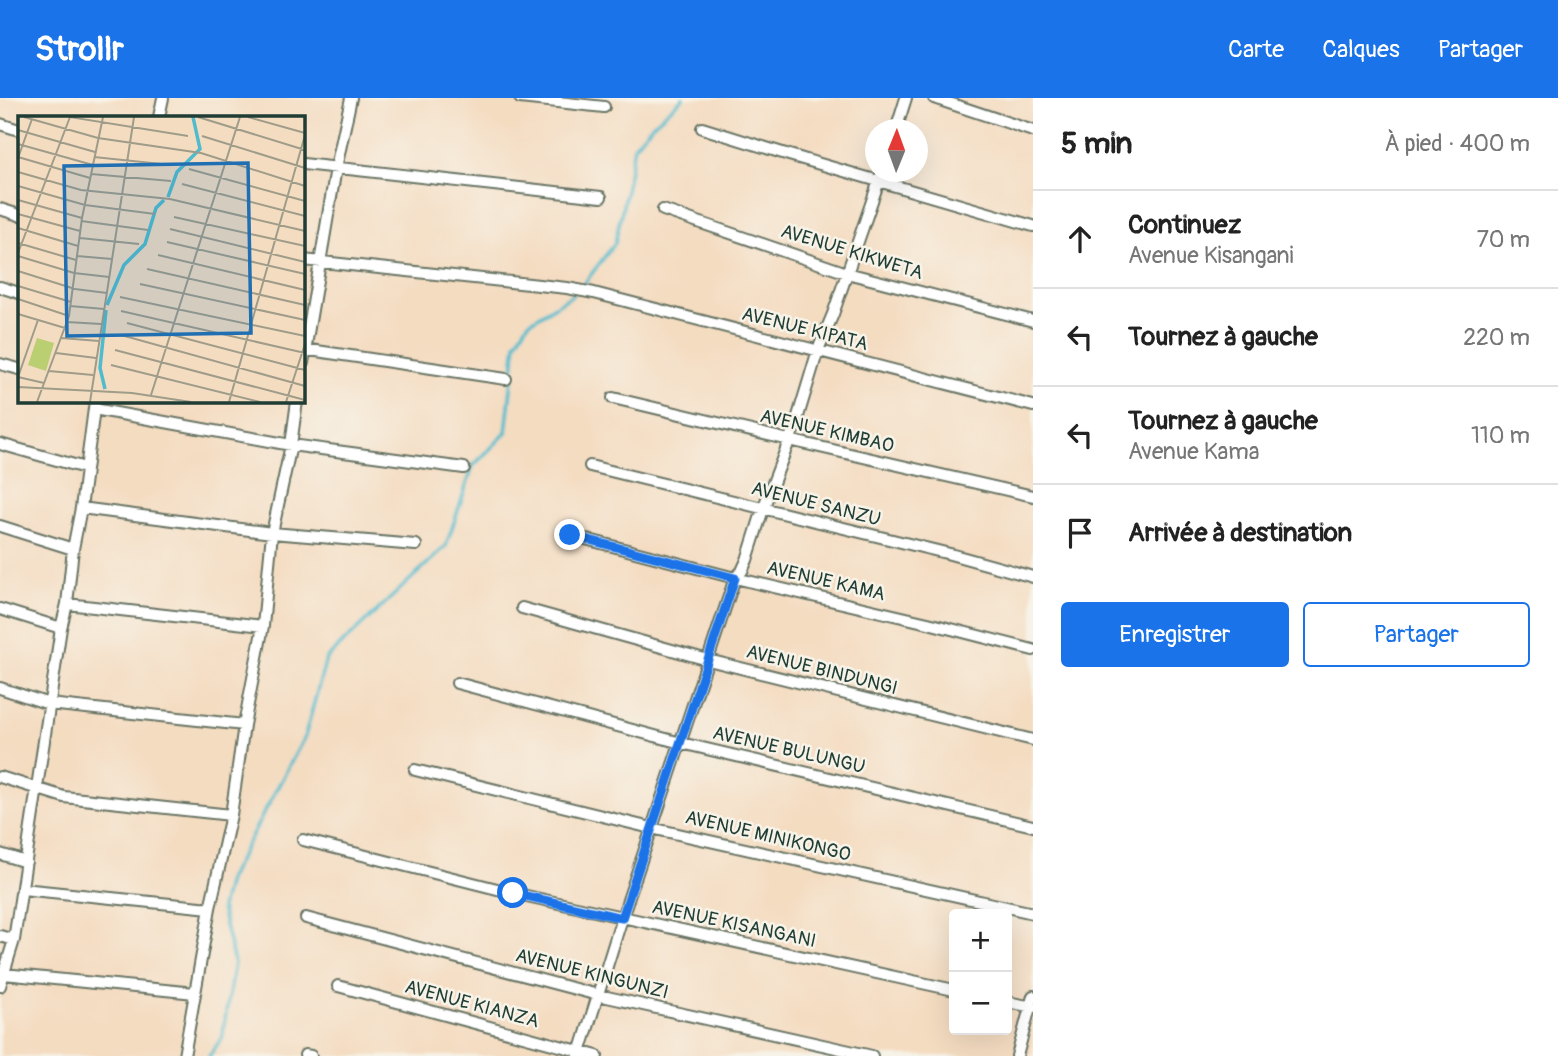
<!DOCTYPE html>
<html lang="fr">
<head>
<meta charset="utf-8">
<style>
	body { margin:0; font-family:Pangolin,sans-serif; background:#f2f2f2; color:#222 }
	.controls { position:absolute; right:21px; bottom:21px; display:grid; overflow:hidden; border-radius:7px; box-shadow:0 7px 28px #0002 }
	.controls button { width:63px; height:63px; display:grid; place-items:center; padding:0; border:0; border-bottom:2px solid #e0e0e0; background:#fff; color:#222; font:35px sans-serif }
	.compass { position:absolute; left:865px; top:21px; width:63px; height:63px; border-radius:50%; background:#fff; box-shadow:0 7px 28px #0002; rotate:1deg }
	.stop { position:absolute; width:21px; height:21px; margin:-16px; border:5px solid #1a73e8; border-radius:50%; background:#fff }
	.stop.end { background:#1a73e8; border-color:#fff; box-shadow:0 2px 7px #0008 }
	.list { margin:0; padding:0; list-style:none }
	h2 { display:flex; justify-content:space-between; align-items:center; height:91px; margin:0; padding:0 28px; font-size:30px }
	h2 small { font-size:23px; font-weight:400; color:#767676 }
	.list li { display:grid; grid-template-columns:46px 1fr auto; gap:21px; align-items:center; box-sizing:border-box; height:98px; padding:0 28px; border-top:2px solid #e0e0e0 }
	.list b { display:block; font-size:26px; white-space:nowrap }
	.list p { margin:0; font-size:23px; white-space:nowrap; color:#767676 }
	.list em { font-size:23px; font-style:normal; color:#767676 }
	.actions { display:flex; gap:14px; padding:21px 28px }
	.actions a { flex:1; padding:16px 0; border:2px solid #1a73e8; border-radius:7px; text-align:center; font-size:24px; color:#1a73e8 }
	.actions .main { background:#1a73e8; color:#fff }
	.icon { flex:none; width:38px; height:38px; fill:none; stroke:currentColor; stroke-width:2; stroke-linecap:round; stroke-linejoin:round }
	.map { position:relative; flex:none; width:1033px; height:958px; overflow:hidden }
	header { display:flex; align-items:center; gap:42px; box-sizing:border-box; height:98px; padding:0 35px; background:#1a73e8; color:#fff }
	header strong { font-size:33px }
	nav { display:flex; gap:38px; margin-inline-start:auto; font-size:24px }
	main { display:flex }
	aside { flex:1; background:#fff }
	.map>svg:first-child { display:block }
</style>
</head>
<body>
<header>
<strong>Strollr</strong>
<nav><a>Carte</a><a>Calques</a><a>Partager</a></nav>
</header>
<main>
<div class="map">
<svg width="1033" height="958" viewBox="0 0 1033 958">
	<rect width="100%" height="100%" fill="#f7f3e8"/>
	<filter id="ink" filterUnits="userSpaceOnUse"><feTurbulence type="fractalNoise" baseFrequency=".0143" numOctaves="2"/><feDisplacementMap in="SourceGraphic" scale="14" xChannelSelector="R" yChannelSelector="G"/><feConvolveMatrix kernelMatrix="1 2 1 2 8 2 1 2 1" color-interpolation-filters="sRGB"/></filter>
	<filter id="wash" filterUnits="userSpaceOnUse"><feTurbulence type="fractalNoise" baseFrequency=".00686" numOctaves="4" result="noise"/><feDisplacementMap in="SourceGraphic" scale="28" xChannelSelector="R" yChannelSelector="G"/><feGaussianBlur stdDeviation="1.57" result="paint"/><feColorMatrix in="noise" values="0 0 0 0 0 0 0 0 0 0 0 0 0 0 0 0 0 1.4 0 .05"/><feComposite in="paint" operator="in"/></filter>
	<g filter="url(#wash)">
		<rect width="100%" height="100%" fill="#f4dcc1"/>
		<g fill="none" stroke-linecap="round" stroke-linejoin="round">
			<path stroke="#51bbce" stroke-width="3.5" d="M580,191L615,145L626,93L634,48L653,26L683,0
				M209,958L222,940L234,865L221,810L228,782L305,638L326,561L446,448L473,368L506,335L516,245L528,225L574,196"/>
		</g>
	</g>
	<g filter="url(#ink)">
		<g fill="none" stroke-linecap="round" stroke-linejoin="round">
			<defs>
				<path id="minor" d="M520,0L604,9
					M934,0L1033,33
					M159,19L163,0
					M0,26L19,32
					M702,30L789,57L1033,128
					M896,32L906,0
					M303,66L601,99
					M0,111L19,117
					M663,112L847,175L1033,223
					M303,162L567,190L594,195L1033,308
					M0,189L19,195
					M303,251L506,281
					M303,265L336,70L351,0
					M0,266L19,271
					M613,300L789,342L1033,398
					M94,311L291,347L464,370
					M0,346L85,370
					M590,368L950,456L1033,479
					M81,410L272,435L416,447
					M0,428L73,451
					M570,437L735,480L928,525L1033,552
					M67,506L263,528
					M522,510L708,562L1033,642
					M0,511L61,530
					M457,585L681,645L1033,728
					M0,590L49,606L244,627
					M415,672L651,730L1033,815
					M0,679L64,699L231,717
					M303,742L513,795L954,892
					M0,756L26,764
					M22,791L210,810
					M306,820L598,897L872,958
					M0,838L14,842
					M4,876L195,895
					M0,888L14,842L61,530L67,506L73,451L81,410L95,303
					M338,888L597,958
					M1007,904L1033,909
					M305,957L311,958
					M184,958L210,810L231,717L244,627L263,528L272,435L291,347L297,303
					M579,958L622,820L735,480L742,473L747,462L763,411L796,325L818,252L833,216L882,74
					M1017,958L1033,898"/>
			</defs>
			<use href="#minor" stroke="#6a7565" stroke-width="14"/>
			<use href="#minor" stroke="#fff" stroke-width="10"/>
		</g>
	</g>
	<g fill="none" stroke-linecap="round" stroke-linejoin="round" filter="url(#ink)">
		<path stroke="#1a73e8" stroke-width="9" d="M513,795L622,820L735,480L570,437"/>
	</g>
	<g text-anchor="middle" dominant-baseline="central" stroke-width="5" stroke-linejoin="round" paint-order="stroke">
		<g font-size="19" fill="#1f3d34" stroke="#f7f3e8">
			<text transform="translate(852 154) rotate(17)">AVENUE KIKWETA</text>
			<text transform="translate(805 231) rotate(14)">AVENUE KIPATA</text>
			<text transform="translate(827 333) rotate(13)">AVENUE KIMBAO</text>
			<text transform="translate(816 406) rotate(14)">AVENUE SANZU</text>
			<text transform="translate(826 483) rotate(13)">AVENUE KAMA</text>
			<text transform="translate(822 572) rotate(14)">AVENUE BINDUNGI</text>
			<text transform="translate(789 652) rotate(13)">AVENUE BULUNGU</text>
			<text transform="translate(768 738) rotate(13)">AVENUE MINIKONGO</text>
			<text transform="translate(734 826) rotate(12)">AVENUE KISANGANI</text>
			<text transform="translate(592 876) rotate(14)">AVENUE KINGUNZI</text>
			<text transform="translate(472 906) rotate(15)">AVENUE KIANZA</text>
		</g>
	</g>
	<g transform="translate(18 18)">
		<rect width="287" height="287" fill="#f4dcc1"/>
		<path d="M19,222L36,227L28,255L10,249Z" fill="#bace72"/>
		<path fill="none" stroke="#51bbce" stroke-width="3.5" d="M150,81L159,56L182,33L175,1M89,189L106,149L127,128L138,92L146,84M87,273L82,252L88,194"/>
		<path fill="none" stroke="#9f9c89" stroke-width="2" d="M6,1L80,22L183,37L287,70M180,1L287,34M230,1L287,17M0,14L77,36M184,20L287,52M0,28L75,49M0,41L72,62M76,41L153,49M0,42L14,3M171,53L287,85M0,56L63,74L152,83L287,115M73,58L153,65M164,68L287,100M0,70L67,89L137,98M0,84L64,102M0,98L62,115M156,101L287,130M63,105L130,114M0,112L60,130M152,113L287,146M62,122L121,128M149,126L287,158M0,127L58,144M0,137L52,1L170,20M140,139L287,174M0,140L56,157L91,161M59,140L94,143M129,153L287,189M0,155L57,173L89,177M122,168L287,204M0,170L53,186M102,181L287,220M0,183L51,200M52,190L86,193M103,195L287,237M0,198L47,212M49,206L83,208M109,207L287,254M103,219L287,270M43,222L81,225M97,234L287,284M38,237L78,242M93,249L242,286M31,255L75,259M0,261L20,204M0,261L26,267M0,271L114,277L173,286M133,279L222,1M19,286L51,200L64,102L85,1M72,286L116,1M211,286L287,19M268,286L287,228"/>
		<path fill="#1f6fb2" fill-opacity="0.15" stroke="#1f6fb2" stroke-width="3.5" d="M230,47L233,217L49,220L46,50Z"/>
		<rect width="287" height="287" fill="none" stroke="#1f3d34" stroke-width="3.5"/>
	</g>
</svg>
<div class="controls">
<button>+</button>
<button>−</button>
</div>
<svg class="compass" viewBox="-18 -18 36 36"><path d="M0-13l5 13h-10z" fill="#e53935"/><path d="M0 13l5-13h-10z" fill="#767676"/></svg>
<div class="stop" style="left:513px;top:795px"></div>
<div class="stop end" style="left:570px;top:437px"></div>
</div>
<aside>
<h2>5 min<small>À pied · 400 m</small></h2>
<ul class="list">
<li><svg class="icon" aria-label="ahead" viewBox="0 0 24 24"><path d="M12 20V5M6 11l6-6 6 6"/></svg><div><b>Continuez</b><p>Avenue Kisangani</p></div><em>70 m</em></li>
<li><svg class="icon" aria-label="left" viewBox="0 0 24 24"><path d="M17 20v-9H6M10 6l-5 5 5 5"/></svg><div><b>Tournez à gauche</b></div><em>220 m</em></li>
<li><svg class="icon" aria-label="left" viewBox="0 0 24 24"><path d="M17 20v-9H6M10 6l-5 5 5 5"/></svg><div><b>Tournez à gauche</b><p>Avenue Kama</p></div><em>110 m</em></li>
<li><svg class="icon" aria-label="arrive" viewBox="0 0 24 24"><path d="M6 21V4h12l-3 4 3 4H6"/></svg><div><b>Arrivée à destination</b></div></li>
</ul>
<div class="actions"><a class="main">Enregistrer</a><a>Partager</a></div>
</aside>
</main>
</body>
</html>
